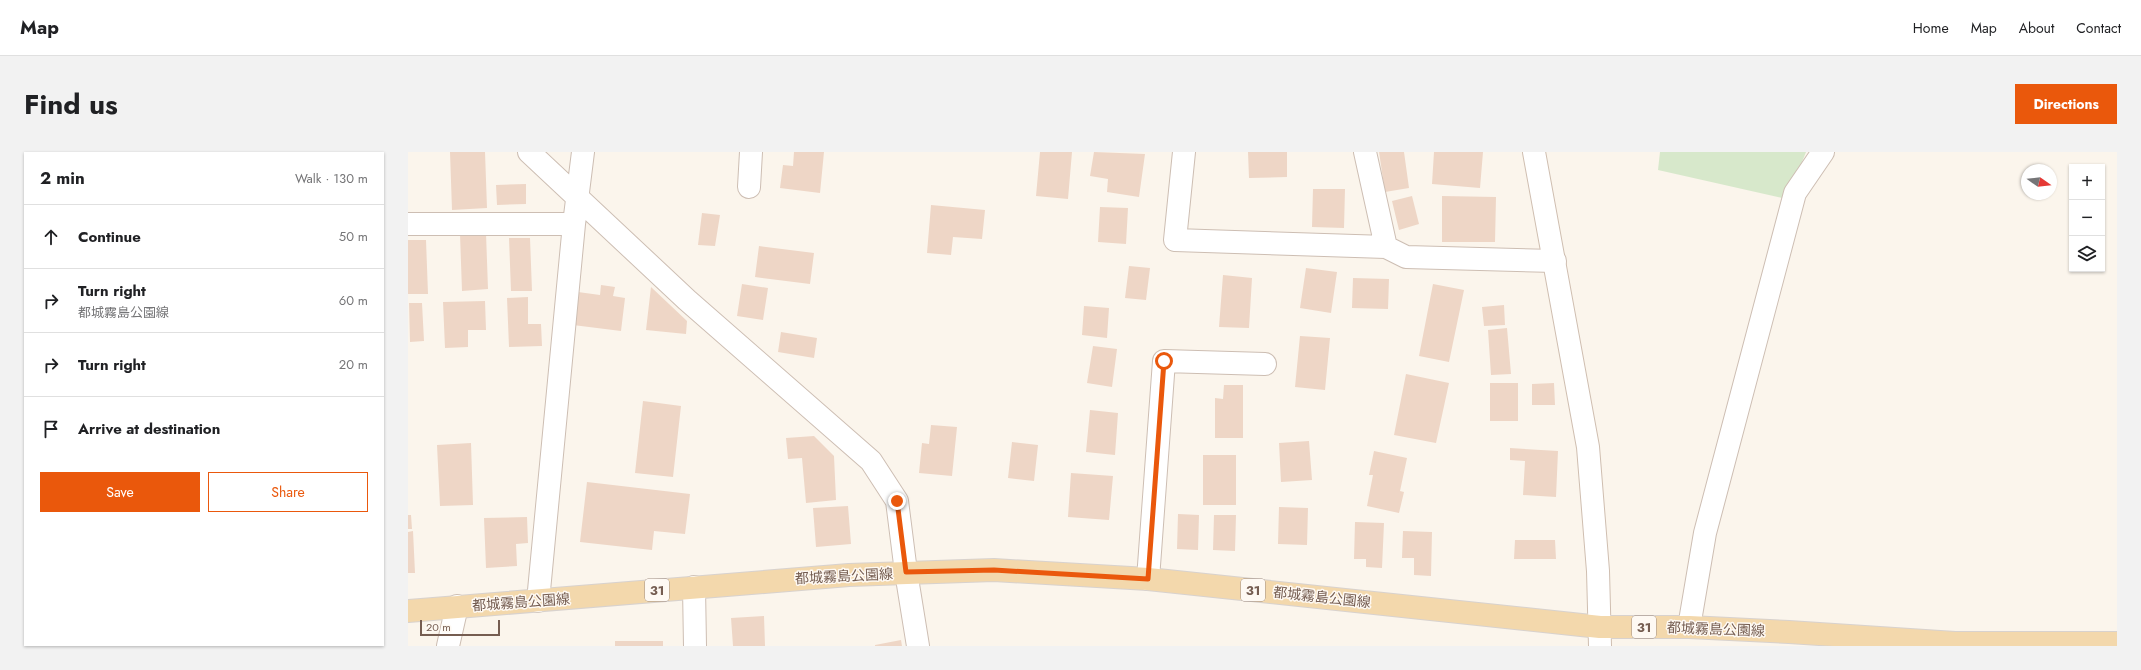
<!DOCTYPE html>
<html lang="en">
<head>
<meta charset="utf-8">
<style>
	body { margin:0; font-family:Jost,"Noto Sans JP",sans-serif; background:#f2f2f2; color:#202124 }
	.controls { position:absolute; right:12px; top:12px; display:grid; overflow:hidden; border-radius:0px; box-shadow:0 1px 3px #0004 }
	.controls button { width:36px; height:36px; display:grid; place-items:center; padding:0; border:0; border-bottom:1px solid #e0e0e0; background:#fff; color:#202124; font:20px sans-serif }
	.compass { position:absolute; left:1613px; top:12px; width:36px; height:36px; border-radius:50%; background:#fff; box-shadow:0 1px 3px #0004; rotate:104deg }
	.scale { position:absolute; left:12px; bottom:10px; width:80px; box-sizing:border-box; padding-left:4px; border:2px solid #755d51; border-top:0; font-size:11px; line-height:14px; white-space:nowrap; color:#755d51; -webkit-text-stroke:3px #fef9f3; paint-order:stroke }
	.stop { position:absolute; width:12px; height:12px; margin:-9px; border:3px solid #ea580c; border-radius:50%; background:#fff }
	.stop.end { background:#ea580c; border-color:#fff; box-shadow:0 1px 4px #0008 }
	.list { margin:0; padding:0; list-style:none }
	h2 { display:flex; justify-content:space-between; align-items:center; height:52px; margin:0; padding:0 16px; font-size:17px }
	h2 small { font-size:13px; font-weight:400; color:#757577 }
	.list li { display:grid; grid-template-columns:26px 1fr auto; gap:12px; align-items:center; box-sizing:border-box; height:64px; padding:0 16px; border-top:1px solid #e0e0e0 }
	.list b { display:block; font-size:15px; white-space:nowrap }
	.list p { margin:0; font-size:13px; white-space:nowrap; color:#757577 }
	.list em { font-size:13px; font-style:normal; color:#757577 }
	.actions { display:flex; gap:8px; padding:12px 16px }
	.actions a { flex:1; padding:9px 0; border:1px solid #ea580c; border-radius:0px; text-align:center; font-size:14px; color:#ea580c }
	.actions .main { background:#ea580c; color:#fff }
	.icon { flex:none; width:22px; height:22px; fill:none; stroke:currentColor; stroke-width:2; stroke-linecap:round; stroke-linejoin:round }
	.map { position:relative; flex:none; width:1709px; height:494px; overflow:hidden; border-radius:0px }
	header { display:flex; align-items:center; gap:24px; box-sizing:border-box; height:56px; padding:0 20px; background:#fff; border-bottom:1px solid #e0e0e0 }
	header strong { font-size:19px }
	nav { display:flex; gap:22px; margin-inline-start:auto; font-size:14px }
	.intro { display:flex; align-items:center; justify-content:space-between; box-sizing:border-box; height:96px; padding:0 24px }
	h1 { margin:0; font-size:28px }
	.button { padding:10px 18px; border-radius:0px; background:#ea580c; color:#fff; font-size:14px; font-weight:700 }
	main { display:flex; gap:24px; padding:0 24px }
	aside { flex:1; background:#fff; border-radius:0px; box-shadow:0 1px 3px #0004 }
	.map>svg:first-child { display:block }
</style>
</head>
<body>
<header>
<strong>Map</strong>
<nav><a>Home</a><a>Map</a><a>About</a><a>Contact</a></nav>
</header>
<div class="intro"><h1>Find us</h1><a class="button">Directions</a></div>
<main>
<aside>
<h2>2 min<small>Walk · 130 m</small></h2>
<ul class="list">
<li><svg class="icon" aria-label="ahead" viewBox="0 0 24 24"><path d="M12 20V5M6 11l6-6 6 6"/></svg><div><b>Continue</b></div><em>50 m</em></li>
<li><svg class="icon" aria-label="right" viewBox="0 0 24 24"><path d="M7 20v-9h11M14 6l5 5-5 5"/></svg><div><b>Turn right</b><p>都城霧島公園線</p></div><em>60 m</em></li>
<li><svg class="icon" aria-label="right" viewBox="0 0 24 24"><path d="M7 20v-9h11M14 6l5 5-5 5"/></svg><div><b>Turn right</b></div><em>20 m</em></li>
<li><svg class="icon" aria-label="arrive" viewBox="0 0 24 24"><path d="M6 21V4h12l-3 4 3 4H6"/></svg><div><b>Arrive at destination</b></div></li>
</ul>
<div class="actions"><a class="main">Save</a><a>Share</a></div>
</aside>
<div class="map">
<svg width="1709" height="494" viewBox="0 0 1709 494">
	<rect width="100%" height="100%" fill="#fbf5ec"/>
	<path fill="#d7e8cb" d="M1252,0H1398L1379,47L1250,18Z"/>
	<path fill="#eed6c6" d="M42,0H77L79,56L44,58Z
		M386,0H416L412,41L372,36L375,13L385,14Z
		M632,0H664L660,47L628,44Z
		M686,0L737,2L731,45L699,40L700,27L682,24Z
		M840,0H879V25L841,26Z
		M971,0H996L1001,36L977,40Z
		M1026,0H1075L1072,36L1024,32Z
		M118,32V52L89,53L88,33Z
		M905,37H937L936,76L904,75Z
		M1004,44L1011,72L991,78L984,49Z
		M1034,44L1088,45L1087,90H1034Z
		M523,53L577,58L574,87L545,85L543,103L519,101Z
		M692,55L720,56L718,92L690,90Z
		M294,61L312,63L307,94L290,93Z
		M78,81L80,137L54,139L52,82Z
		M101,86H122L124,139H103Z
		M0,88H18L20,142H0Z
		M351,94L406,101L402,132L347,125Z
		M721,114L742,116L738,148L717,146Z
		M898,116L929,120L923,161L892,156Z
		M815,123L844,126L841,176L811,175Z
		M945,126L981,127L980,157L944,156Z
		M334,132L360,136L355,168L329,164Z
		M1025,132L1056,138L1041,210L1011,204Z
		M193,133L207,135L205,144L217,146L213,179L165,173L170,140L192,143Z
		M243,135L279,169L278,182L238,178Z
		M120,145V172H133L134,194L101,195L99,146Z
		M77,149L78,178H60V195L37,196L35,150Z
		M1,151H14L16,189L2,190Z
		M1096,153L1097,173L1076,174L1074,155Z
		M676,154L701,156L699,186L674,183Z
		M1099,176L1103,222L1083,223L1080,178Z
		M373,180L409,186L406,206L370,200Z
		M892,184L922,186L917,238L887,235Z
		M685,194L709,197L704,235L679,231Z
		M998,222L1041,231L1028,291L986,283Z
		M1082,231H1110V269H1082Z
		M1146,231L1147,253H1124V232Z
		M816,233H835V286H807V246L815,247Z
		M235,249L273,254L265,325L227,321Z
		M682,258L710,261L707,303L678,300Z
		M523,273L549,275L544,324L511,321L514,291L521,292Z
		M406,284L426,304L428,348L398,351L394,306L380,307L378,286Z
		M901,289L904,328L873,330L871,291Z
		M604,290L630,293L626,329L600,326Z
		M63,291L65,353L32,354L29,293Z
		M1102,296L1150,299L1148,345L1115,343L1117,309L1102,308Z
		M966,299L999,306L992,339L996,340L991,361L959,354L965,323H961Z
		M795,303H828V353H795Z
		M663,321L705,324L701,368L660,365Z
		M179,330L282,342L277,382L246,379L244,398L172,390Z
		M440,354L443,392L408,395L405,356Z
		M871,355L900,356L899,393L870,392Z
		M770,362L791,363L790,398L769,397Z
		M0,363H3L4,377H0Z
		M806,363H828L827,399L805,398Z
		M119,365L120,391L108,392L109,414L78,416L76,366Z
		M947,370L976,371L974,416L958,415V407H946Z
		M5,379L7,421H0V380Z
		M995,379L1024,380L1023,424L1006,423V406H994Z
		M1107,388H1147L1148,407H1106Z
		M356,464L357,494H325L323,466Z
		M493,488L494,494H467V493Z
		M207,489H255V494H207Z"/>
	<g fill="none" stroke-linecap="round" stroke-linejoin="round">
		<defs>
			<path id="street" d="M121,0L279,148L463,309L489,349L498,420L510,494
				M776,0L767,88L978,95
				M957,0L978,95L998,105L1147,109
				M341,35L343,0
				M0,72H166
				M740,427L756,209L857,212
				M286,435L287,494
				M130,449L166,72L175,0
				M1281,475L1297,381L1387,41L1415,0
				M40,494L49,454"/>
			<path id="secondary" d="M1126,0L1180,295L1190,419L1192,494"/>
			<path id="primary" d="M0,459L441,423L586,418L740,427L1192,475H1281L1381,480L1547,491H1709"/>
		</defs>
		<use href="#street" stroke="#cdbeb3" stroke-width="24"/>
		<use href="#secondary" stroke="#cfbeb0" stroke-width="24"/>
		<use href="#primary" stroke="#d8d2ce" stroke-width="24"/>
		<use href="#street" stroke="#fff" stroke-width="22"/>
		<use href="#secondary" stroke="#fff" stroke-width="22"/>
		<use href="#primary" stroke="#f3d8ac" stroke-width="22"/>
	</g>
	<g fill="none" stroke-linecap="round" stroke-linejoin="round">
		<path stroke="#ea580c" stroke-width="5" d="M489,349L498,420L586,418L740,427L756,209"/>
	</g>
	<g text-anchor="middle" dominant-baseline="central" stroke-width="3" stroke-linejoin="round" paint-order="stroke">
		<g fill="#fef9f3" stroke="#9e8c82" stroke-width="1">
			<rect x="237" y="427" width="24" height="22" rx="3"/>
			<rect x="833" y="427" width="24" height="22" rx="3"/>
			<rect x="1224" y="464" width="24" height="22" rx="3"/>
		</g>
		<g font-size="13" font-weight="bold" fill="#755d51">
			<text x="249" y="438">31</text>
			<text x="845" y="438">31</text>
			<text x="1236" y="475">31</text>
		</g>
		<g font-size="14" fill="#755d51" stroke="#fef9f3">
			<text transform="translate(436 424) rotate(-3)">都城霧島公園線</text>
			<text transform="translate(914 445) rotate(6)">都城霧島公園線</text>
			<text transform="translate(113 450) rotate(-4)">都城霧島公園線</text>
			<text transform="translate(1308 477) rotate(2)">都城霧島公園線</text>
		</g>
	</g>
</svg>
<div class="controls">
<button>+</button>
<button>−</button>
<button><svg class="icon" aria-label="layers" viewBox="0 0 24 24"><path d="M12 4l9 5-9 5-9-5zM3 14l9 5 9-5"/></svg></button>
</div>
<svg class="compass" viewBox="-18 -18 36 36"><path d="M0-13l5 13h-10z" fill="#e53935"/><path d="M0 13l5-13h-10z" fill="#757577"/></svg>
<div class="scale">20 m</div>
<div class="stop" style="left:756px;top:209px"></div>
<div class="stop end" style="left:489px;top:349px"></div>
</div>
</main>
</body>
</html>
